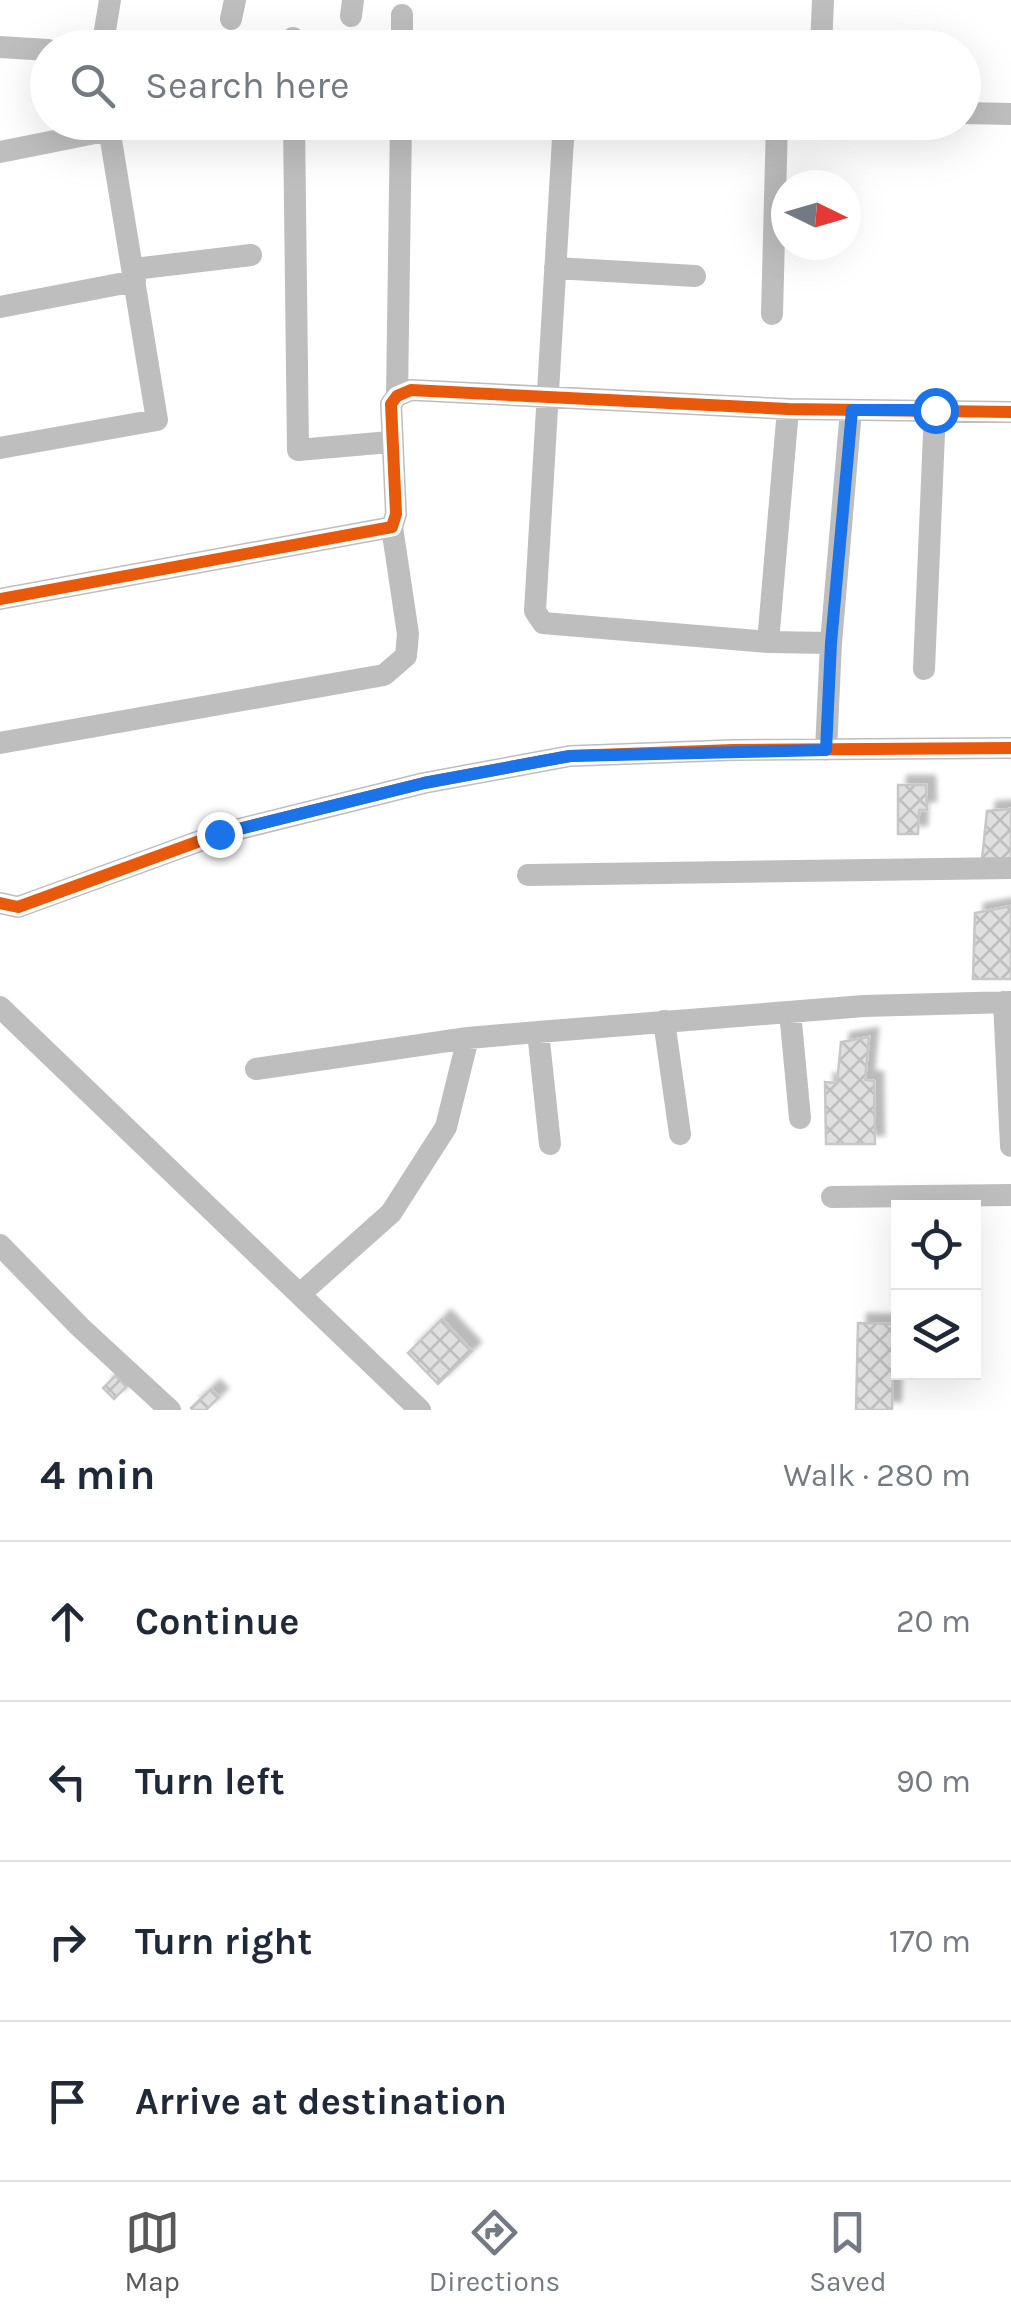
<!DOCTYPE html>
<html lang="en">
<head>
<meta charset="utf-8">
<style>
	body { margin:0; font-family:Karla,sans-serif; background:#f2f2f3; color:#1f2937 }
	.controls { position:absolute; right:30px; bottom:30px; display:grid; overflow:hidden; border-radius:0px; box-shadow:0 10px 40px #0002 }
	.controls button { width:90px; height:90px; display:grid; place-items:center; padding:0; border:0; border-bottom:2px solid #e0e1e3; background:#fff; color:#1f2937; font:50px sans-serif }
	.compass { position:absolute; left:771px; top:170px; width:90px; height:90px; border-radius:50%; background:#fff; box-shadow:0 10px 40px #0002; rotate:95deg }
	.stop { position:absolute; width:30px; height:30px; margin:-22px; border:8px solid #1a73e8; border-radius:50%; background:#fff }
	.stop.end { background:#1a73e8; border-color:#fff; box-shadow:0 2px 10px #0008 }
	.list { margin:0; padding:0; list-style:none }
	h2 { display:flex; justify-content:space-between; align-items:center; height:130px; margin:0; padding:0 40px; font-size:42px }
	h2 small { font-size:32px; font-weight:400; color:#747a83 }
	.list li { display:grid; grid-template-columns:65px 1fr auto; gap:30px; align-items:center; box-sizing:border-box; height:160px; padding:0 40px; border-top:2px solid #e0e1e3 }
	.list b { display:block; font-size:38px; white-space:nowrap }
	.list em { font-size:32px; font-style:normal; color:#747a83 }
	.icon { flex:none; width:55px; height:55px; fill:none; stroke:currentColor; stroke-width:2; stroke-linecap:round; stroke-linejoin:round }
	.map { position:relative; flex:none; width:1011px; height:1410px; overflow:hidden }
	.search { position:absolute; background:#fff; box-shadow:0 10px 40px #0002; left:30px; right:30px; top:30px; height:110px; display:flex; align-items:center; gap:25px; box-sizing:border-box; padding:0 35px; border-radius:55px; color:#747a83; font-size:38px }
	.sheet { height:770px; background:#fff }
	nav { display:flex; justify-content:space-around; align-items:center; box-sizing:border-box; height:140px; border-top:2px solid #e0e1e3; background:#fff; font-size:28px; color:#747a83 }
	nav a { display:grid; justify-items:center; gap:5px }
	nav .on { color:#595959 }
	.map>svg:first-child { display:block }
</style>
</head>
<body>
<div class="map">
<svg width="1011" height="1410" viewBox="0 0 1011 1410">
	<defs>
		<pattern id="building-cross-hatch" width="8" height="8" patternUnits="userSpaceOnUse" patternTransform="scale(2.5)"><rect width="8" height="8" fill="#dfdfdf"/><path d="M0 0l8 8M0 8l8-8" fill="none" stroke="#bebebe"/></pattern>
		<filter id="shadow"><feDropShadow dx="9" dy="-9" stdDeviation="2.5" flood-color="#0004"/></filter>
	</defs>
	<rect width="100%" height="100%" fill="#fff"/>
	<path fill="url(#building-cross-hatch)" stroke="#c7c7c7" stroke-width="2.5" filter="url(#shadow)" d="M898,785H926L927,810H919L918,834H898Z
		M1011,809V861L982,859L987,811Z
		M1011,906V979H973L975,913Z
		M869,1037L865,1080L874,1081L875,1144H826L825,1082L837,1083L841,1042Z
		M442,1319L472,1351L438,1384L408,1353Z
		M858,1323L894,1324L892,1410H856Z
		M116,1375L127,1386L114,1399L103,1388Z
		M211,1389L219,1397L206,1410H193L191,1408Z"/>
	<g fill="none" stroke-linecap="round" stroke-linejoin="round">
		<path stroke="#bebebe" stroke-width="22" d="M351,16L353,0
			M231,19L235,0
			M293,38V48
			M0,47L48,50
			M102,48L110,0
			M402,48V15
			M821,48L823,0
			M964,113L1011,114
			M294,122L298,450L390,442
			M564,122L535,611L543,623L768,642
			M0,152L110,130
			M555,268L695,276
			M134,269L251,255
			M0,307L135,281
			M772,314L777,122
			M397,396L401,122
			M788,409L768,642L831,643
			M0,448L157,420L108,122
			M0,599L392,527L396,514L391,404L397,396L411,390L788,409L1011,412
			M924,669L935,410
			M0,743L384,675L406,656L408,634L392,527
			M826,750L831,643L851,410
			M528,875L1011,868
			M0,903L18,907L219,834L424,783L570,756L733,750L1011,748
			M1004,1002L1011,1146
			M0,1007L420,1410
			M790,1012L800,1118
			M664,1021L680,1134
			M538,1032L550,1144
			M256,1069L468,1038L538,1032L864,1006L1011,1002
			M832,1197L1011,1195
			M0,1245L80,1327L170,1410
			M300,1294L391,1213L446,1127L468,1038"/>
		<defs>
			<path id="cycleway" d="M0,599L392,527L396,514L391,404L397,396L411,390L788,409L1011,412
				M0,903L18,907L219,834L424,783L570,756L733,750L1011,748"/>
		</defs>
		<use href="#cycleway" stroke="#fff" stroke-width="19"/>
		<use href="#cycleway" stroke="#e8590c" stroke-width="12"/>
	</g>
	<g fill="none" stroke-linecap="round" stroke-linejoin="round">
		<path stroke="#1a73e8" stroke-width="12" d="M219,834L424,783L570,756L826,750L831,643L852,410H935"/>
	</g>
</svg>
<div class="controls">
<button><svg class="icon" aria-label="locate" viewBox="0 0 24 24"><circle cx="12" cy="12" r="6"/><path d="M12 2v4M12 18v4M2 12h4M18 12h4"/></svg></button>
<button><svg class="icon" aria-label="layers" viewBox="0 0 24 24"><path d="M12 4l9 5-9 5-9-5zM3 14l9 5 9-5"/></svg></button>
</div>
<svg class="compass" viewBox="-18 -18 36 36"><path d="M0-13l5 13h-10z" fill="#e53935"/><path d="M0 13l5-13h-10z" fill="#747a83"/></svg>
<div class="stop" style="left:935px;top:410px"></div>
<div class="stop end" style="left:219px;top:834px"></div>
<div class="search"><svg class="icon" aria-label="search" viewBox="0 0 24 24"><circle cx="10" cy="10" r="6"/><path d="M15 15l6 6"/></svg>Search here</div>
</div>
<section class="sheet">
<h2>4 min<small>Walk · 280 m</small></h2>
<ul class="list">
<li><svg class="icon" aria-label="ahead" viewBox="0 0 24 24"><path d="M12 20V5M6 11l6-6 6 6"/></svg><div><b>Continue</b></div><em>20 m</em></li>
<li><svg class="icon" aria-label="left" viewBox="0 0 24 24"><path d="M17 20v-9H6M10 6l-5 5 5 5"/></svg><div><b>Turn left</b></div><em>90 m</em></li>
<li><svg class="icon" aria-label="right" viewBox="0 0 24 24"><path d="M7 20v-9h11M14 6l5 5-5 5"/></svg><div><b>Turn right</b></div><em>170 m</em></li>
<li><svg class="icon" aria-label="arrive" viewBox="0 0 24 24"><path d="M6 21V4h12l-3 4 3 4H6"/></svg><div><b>Arrive at destination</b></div></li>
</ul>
</section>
<nav>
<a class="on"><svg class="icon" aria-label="map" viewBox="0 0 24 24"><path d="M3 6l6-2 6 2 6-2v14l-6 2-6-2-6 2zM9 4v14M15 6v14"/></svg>Map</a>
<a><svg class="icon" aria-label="directions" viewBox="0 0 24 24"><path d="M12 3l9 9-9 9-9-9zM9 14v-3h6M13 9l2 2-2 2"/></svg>Directions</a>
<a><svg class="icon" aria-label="saved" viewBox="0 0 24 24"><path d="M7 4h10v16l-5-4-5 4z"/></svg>Saved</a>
</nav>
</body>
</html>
